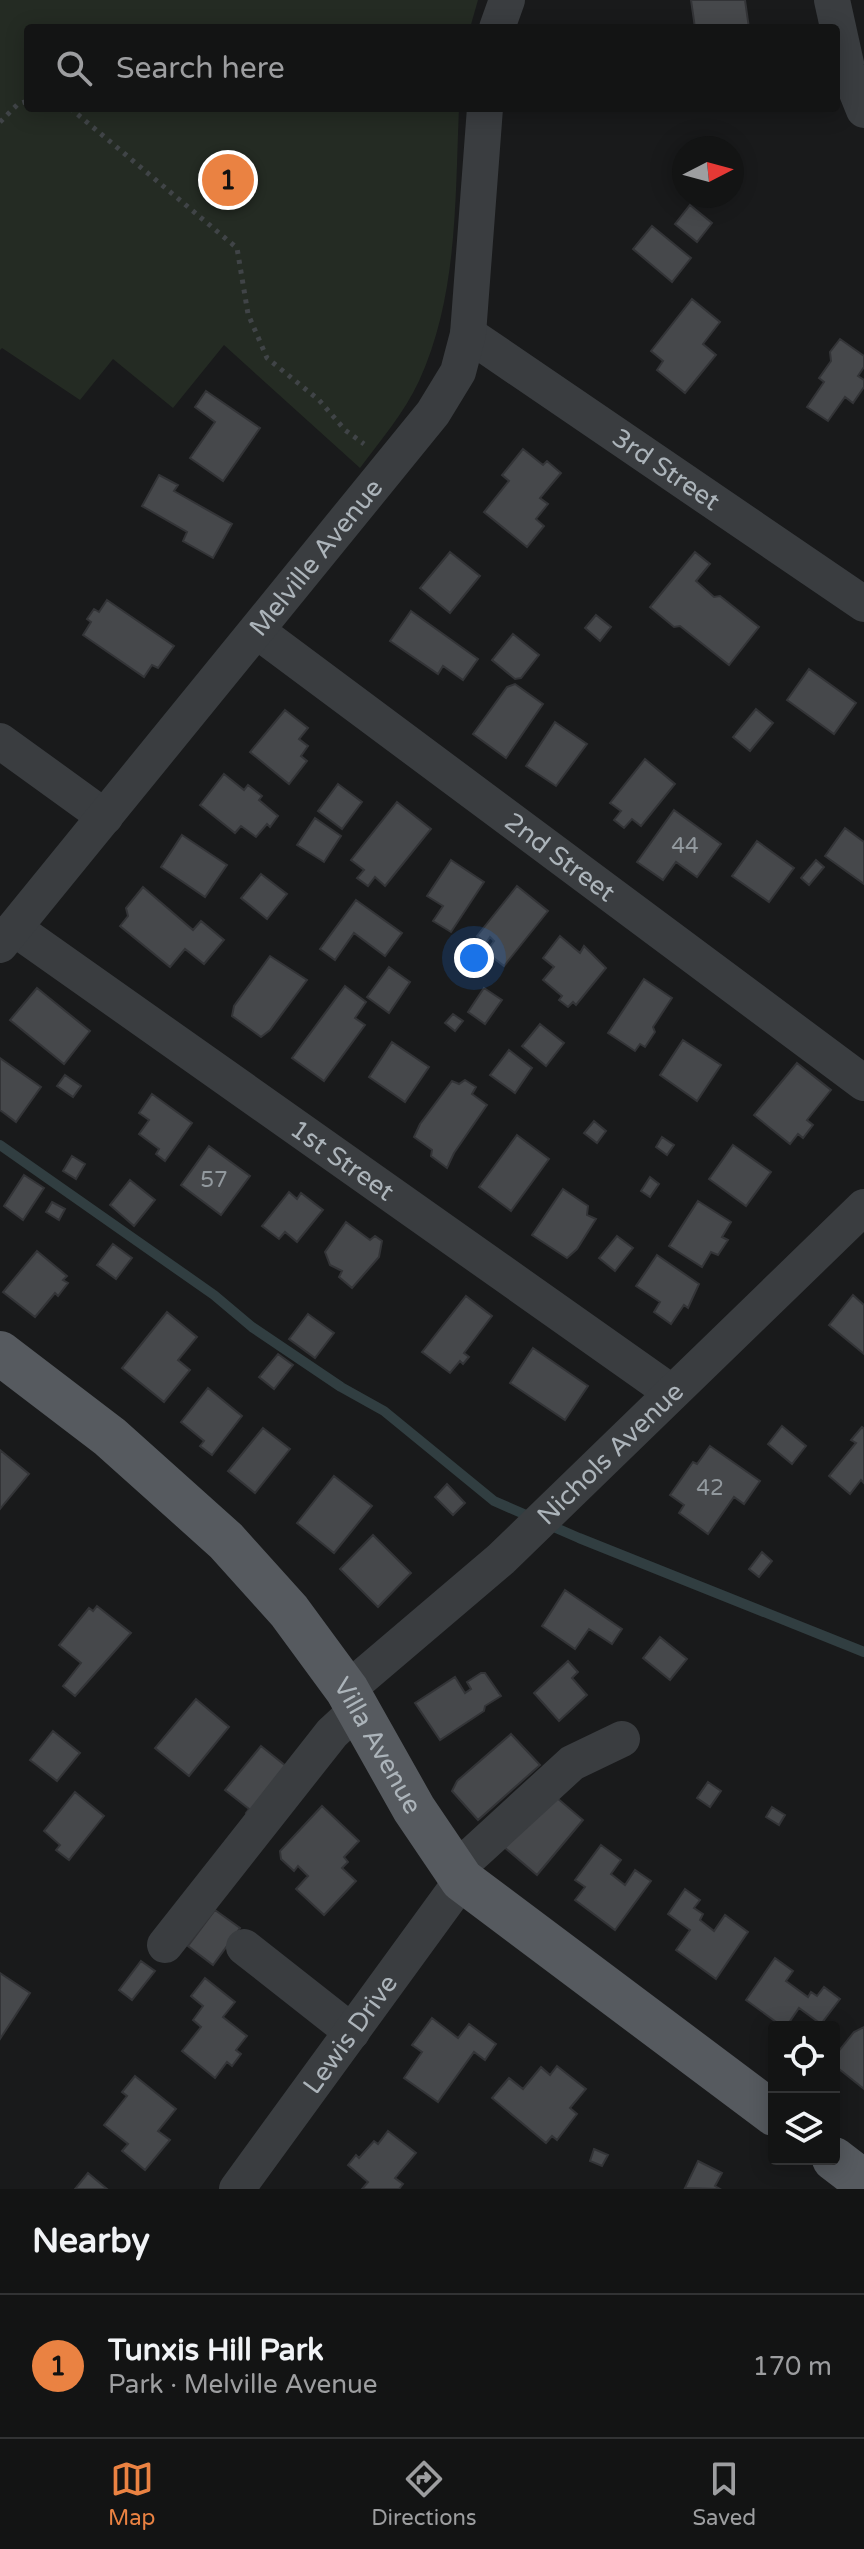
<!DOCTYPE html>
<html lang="en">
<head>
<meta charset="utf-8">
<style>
	body { margin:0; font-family:"Varela Round",sans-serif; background:#1c1d1d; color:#f1f3f6 }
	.controls { position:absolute; right:24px; bottom:24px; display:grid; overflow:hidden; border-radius:8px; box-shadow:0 4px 20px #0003 }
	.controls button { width:72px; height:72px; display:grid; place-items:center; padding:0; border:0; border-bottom:2px solid #323334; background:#131414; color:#f1f3f6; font:40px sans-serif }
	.compass { position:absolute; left:672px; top:136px; width:72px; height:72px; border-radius:50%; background:#131414; box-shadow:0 4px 20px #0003; rotate:84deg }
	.you { position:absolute; left:474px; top:958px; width:28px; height:28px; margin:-20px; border:6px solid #fff; border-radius:50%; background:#1a73e8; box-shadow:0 0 0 12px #1a73e833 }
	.badge { display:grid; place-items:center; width:52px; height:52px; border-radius:50%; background:#ea8242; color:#111; font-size:26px; font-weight:700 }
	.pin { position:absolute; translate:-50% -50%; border:4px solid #fff; box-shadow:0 2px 8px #0006 }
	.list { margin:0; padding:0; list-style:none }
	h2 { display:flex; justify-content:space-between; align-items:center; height:104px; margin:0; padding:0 32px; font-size:34px }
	h2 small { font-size:26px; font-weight:400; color:#9d9ea0 }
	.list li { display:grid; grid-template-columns:52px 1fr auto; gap:24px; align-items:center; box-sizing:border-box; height:144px; padding:0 32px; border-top:2px solid #323334 }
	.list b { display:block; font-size:30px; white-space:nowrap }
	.list p { margin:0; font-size:26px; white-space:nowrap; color:#9d9ea0 }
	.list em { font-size:26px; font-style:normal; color:#9d9ea0 }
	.icon { flex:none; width:44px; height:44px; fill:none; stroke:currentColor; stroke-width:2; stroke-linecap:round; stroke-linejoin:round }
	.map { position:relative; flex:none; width:864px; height:2189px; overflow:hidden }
	.search { position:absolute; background:#131414; box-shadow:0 4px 20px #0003; left:24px; right:24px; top:24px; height:88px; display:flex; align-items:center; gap:20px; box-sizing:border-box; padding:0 28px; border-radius:8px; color:#9d9ea0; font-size:30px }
	.sheet { height:248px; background:#131414 }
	nav { display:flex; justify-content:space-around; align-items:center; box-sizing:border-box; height:112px; border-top:2px solid #323334; background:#131414; font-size:22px; color:#9d9ea0 }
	nav a { display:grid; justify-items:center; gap:4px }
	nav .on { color:#ea8242 }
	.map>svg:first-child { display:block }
</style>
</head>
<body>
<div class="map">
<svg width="864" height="2189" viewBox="0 0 864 2189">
	<rect width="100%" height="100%" fill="#191a1b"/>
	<path fill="#242b23" d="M0,0H478L470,28H28V108H459C455,200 458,296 419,381C404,413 381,440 360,468L224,345L173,408L113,359L80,400L2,348L0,350Z"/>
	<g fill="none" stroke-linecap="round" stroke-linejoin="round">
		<path stroke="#313e41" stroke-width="10" d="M0,1145L214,1295L252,1327L341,1387L384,1411L494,1501L579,1538L864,1652"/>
	</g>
	<path fill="#46484b" stroke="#333437" stroke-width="2" d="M691,0H745L749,28H695Z
		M690,205L712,223L697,242L675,224Z
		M652,226L691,258L672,282L633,249Z
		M692,299L720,322L703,344L716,355L685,393L657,370L663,361L651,351Z
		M840,339L864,356V367L858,376L864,380V387L853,403L845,397L828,421L807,407L824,382L819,378L831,361L830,352Z
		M206,391L260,428L223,481L190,458L215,422L195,407Z
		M523,449L543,465L547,461L561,473L540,498L548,504L536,519L544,526L527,547L484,512L509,481L502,475Z
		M159,475L178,485L174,491L232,524L213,558L183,541L187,532L142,506Z
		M450,552L480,576L450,613L420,588Z
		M695,552L710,564L696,581L714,597L720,596L759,627L729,665L680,626L674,627L650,607Z
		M107,600L174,646L158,668L152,665L144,677L83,635L91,622L87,619L94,609L99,612Z
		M411,611L478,659L463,680L443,666L438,674L390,641Z
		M596,615L611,627L600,641L585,628Z
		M513,634L539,655L521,678L515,679L492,660Z
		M809,669L856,703L834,734L787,700Z
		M515,684L543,704L506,758L473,734L507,687Z
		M756,709L773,723L750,751L733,737Z
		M285,710L308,728L299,739L308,746L301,756L307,761L289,784L250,752Z
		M555,722L587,744L556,786L526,766Z
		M645,759L675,784L641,826L632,819L624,828L614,820L621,811L610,803Z
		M224,774L244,790L248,785L262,796L259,800L278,816L270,827L267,824L256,837L241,826L235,833L200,805Z
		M338,784L362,802L342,829L318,811Z
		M397,802L431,829L385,886L375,877L368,886L357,878L364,870L351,860Z
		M674,810L721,844L697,877L676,862L663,880L637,862Z
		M315,818L341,836L324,862L297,845Z
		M845,828L864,842V884L825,856Z
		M182,835L227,865L205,897L161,867Z
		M757,841L794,868L769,902L732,876Z
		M451,860L484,882L451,932L433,921L443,906L427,896Z
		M816,860L824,867L809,885L801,878Z
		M261,874L287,894L267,919L241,898Z
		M517,886L548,911L504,966L486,952L494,941L490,937L486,943L477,936Z
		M143,887L193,930L201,921L224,940L204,964L185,949L170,967L120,926L128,916L126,908Z
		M356,900L402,933L385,956L354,933L335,960L320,949Z
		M560,936L580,953L584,946L606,968L576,1005L573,1002L568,1007L559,1000L562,996L543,980L554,967L543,958Z
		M270,956L307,980L270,1030L261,1037L232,1016L234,1006Z
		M389,967L410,982L389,1013L367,997Z
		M644,979L672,998L653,1027L655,1032L645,1047L640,1044L635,1051L608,1033Z
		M345,986L366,1002L355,1018L365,1025L324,1081L292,1058Z
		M37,988L90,1031L64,1064L10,1020Z
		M484,988L502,1000L485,1024L468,1012Z
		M453,1014L463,1021L455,1031L445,1023Z
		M540,1024L564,1043L546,1066L522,1046Z
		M683,1040L721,1065L697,1101L660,1075Z
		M392,1042L429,1067L405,1102L369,1077Z
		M509,1050L532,1068L515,1093L490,1075Z
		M0,1058L41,1087L16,1122L0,1110Z
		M797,1063L831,1090L807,1120L813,1125L803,1138L798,1134L790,1144L754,1115Z
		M65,1075L81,1086L73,1097L57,1086Z
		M465,1080L476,1087L472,1094L487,1105L454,1153L447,1168L431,1156L432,1150L414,1137L420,1124L452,1081L459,1084Z
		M152,1094L192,1123L165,1161L156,1154L159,1149L139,1134L149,1120L139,1113Z
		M594,1121L606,1131L597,1143L584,1133Z
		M517,1135L549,1159L511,1211L479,1187Z
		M662,1137L674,1145L667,1155L656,1147Z
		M733,1145L771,1172L746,1206L709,1179Z
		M209,1146L250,1176L221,1215L181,1185Z
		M72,1156L85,1164L76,1179L63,1171Z
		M24,1175L44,1188L23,1220L4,1206Z
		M650,1177L659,1184L650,1197L641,1191Z
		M130,1180L155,1200L134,1226L110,1205Z
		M563,1189L588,1206L587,1215L596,1219L577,1249L567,1258L532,1235Z
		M289,1192L297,1199L301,1193L323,1210L297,1242L285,1232L279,1239L262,1226Z
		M698,1201L731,1222L722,1237L728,1240L718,1255L711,1252L702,1267L669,1246Z
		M52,1202L65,1209L59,1220L46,1212Z
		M346,1222L370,1240L375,1236L382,1241L379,1257L352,1288L339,1277L342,1271L330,1265L325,1252Z
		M617,1236L633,1248L615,1271L599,1258Z
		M113,1244L132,1258L116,1279L97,1265Z
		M37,1251L67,1276L63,1280L68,1283L58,1296L55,1293L35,1317L3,1292Z
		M657,1255L699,1284L688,1308L684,1305L671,1324L654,1312L660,1302L636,1286Z
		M853,1295L864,1305V1354L829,1325Z
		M466,1296L492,1316L464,1353L469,1357L463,1364L460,1361L450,1373L422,1352Z
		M167,1312L197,1337L178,1360L190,1370L164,1402L122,1368Z
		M308,1314L334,1333L315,1358L289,1339Z
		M533,1348L588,1386L565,1420L510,1383Z
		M278,1354L293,1365L274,1389L259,1377Z
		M208,1388L242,1416L212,1455L200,1446L204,1441L181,1422Z
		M782,1426L806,1446L792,1464L768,1444Z
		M862,1427L864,1429V1483L861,1480L850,1494L829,1476L856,1443L851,1440Z
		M263,1428L290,1449L255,1493L228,1471Z
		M710,1446L760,1481L744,1504L734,1497L708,1534L679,1513L684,1505L670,1495L693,1462L697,1464Z
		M0,1450L29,1474L0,1509Z
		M334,1476L372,1506L334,1553L297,1523Z
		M447,1484L465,1503L453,1515L435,1497Z
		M373,1535L411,1573L378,1607L340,1569Z
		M762,1552L772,1561L759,1577L749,1569Z
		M565,1590L622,1629L612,1644L589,1629L575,1649L542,1626Z
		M97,1606L131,1633L75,1696L63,1686L81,1663L59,1645L89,1608L93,1611Z
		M660,1637L687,1659L670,1680L643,1658Z
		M568,1661L578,1672L572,1678L587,1695L559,1721L534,1693Z
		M481,1673H485L501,1696L485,1706L484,1711L440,1740L415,1703L455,1677L465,1693L471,1689L467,1682Z
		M196,1699L229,1727L189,1776L155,1748Z
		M53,1731L80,1753L57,1781L30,1760Z
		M511,1734L540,1765L478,1820L452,1791L457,1781Z
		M261,1746L292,1771L253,1819L246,1813L249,1809L225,1790Z
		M708,1782L721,1791L710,1807L697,1798Z
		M75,1792L104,1816L69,1860L56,1850L60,1845L44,1831Z
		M550,1792L583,1820L537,1875L504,1847Z
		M322,1806L359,1841L344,1857L348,1862L342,1868L356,1881L324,1915L296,1889L308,1876L298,1866L294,1871L281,1859L280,1851Z
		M772,1807L785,1815L779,1825L766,1817Z
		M601,1845L621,1860L611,1874L625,1885L635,1870L651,1881L615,1930L575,1900L585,1887L575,1880Z
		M685,1889L700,1900L694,1908L703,1914L700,1920L714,1931L725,1915L748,1932L716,1979L676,1950L690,1930L668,1914Z
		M215,1910L240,1928L213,1965L188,1946Z
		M775,1958L793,1971L786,1981L808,1997L811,1992L817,1996L824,1987L840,1999L821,2024L799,2008L786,2027H783L746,2000Z
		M141,1961L155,1971L132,2000L119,1990Z
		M0,1973L30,1993L0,2039Z
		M205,1978L235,2002L223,2017L247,2036L236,2050L241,2054L232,2066L227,2062L215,2078L182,2051L201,2027L193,2020L203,2006L191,1996Z
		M432,2018L458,2038L469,2024L496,2044L485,2060L474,2052L438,2102L404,2078L422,2052L412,2045Z
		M864,2027V2089L834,2065V2057L854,2032Z
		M557,2066L586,2089L570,2108L577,2114L557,2140L552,2136L546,2143L492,2098L509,2078L523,2089L541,2067L550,2075Z
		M135,2076L176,2109L158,2131L170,2140L145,2170L122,2151L128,2144L104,2125L127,2096L122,2092Z
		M388,2131L416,2153L395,2178L403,2184L399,2189H362L368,2182L348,2165L356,2155L359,2158L374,2141L378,2144Z
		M594,2149L608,2155L602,2166L590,2161Z
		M698,2161L722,2173L715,2186L720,2189L685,2188Z
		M88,2173L107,2189H75Z"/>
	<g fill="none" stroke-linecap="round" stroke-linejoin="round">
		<path stroke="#404447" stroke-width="5" stroke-dasharray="4 6" stroke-linecap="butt" d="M70,108L237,248L248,314L267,358L319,400L345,430L364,444
			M0,122L18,104L28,101"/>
		<g stroke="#3a3d40" stroke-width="36">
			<path d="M832,0L847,68L864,110"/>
			<path d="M497,28L507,0"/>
			<path id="s1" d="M468,334L864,604"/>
			<path id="s2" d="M257,631L864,1083"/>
			<path d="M0,741L105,817"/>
			<path id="s3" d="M14,928L671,1392"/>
			<path id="s4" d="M0,945L433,413L458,372L468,334L485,108"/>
			<path id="s5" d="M347,1690L501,1559L864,1207"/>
			<path d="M454,1868L474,1853L572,1763L622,1739"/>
			<path d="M165,1945L332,1733L358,1709"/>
			<path d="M244,1947L352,2032"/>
			<path id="s6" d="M237,2189L462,1880"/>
		</g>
		<g stroke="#565a5f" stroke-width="44">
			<path id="s7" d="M0,1353L110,1437L226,1541L289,1611L347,1690L414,1809L462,1880L774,2114"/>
			<path d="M834,2159L864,2182"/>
		</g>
	</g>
	<g text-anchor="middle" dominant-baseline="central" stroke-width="7" stroke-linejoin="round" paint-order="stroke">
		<g font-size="22" fill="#92999e">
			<text x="685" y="846">44</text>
			<text x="214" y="1180">57</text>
			<text x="710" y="1488">42</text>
		</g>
		<g font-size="26" fill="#acb4ba" stroke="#141516">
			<text stroke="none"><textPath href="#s1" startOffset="240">3rd Street</textPath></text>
			<text stroke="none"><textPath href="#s4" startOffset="500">Melville Avenue</textPath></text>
			<text stroke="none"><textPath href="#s2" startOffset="378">2nd Street</textPath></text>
			<text stroke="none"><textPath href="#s3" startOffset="402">1st Street</textPath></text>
			<text stroke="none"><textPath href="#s5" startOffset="354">Nichols Avenue</textPath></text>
			<text stroke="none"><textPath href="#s7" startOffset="550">Villa Avenue</textPath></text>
			<text stroke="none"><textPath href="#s6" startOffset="192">Lewis Drive</textPath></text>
		</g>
	</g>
</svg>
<div class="controls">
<button><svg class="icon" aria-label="locate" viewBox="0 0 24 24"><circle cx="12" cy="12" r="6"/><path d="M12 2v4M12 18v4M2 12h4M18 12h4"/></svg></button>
<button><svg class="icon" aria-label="layers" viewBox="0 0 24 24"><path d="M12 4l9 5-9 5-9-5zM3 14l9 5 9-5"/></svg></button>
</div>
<svg class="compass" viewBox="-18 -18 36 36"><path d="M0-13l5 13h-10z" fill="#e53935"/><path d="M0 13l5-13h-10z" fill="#9d9ea0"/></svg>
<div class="you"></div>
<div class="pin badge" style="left:228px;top:180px">1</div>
<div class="search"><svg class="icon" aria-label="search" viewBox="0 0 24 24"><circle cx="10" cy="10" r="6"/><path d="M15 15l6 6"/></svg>Search here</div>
</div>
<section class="sheet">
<h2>Nearby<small></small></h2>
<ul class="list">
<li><span class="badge">1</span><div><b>Tunxis Hill Park</b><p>Park · Melville Avenue</p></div><em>170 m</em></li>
</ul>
</section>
<nav>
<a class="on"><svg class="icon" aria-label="map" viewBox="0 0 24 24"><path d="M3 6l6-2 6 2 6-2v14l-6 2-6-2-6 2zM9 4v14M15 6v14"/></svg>Map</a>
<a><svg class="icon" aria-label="directions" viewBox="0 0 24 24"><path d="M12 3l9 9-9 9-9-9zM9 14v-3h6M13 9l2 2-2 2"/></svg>Directions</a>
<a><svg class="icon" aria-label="saved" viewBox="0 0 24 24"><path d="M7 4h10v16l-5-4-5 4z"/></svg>Saved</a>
</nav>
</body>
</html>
